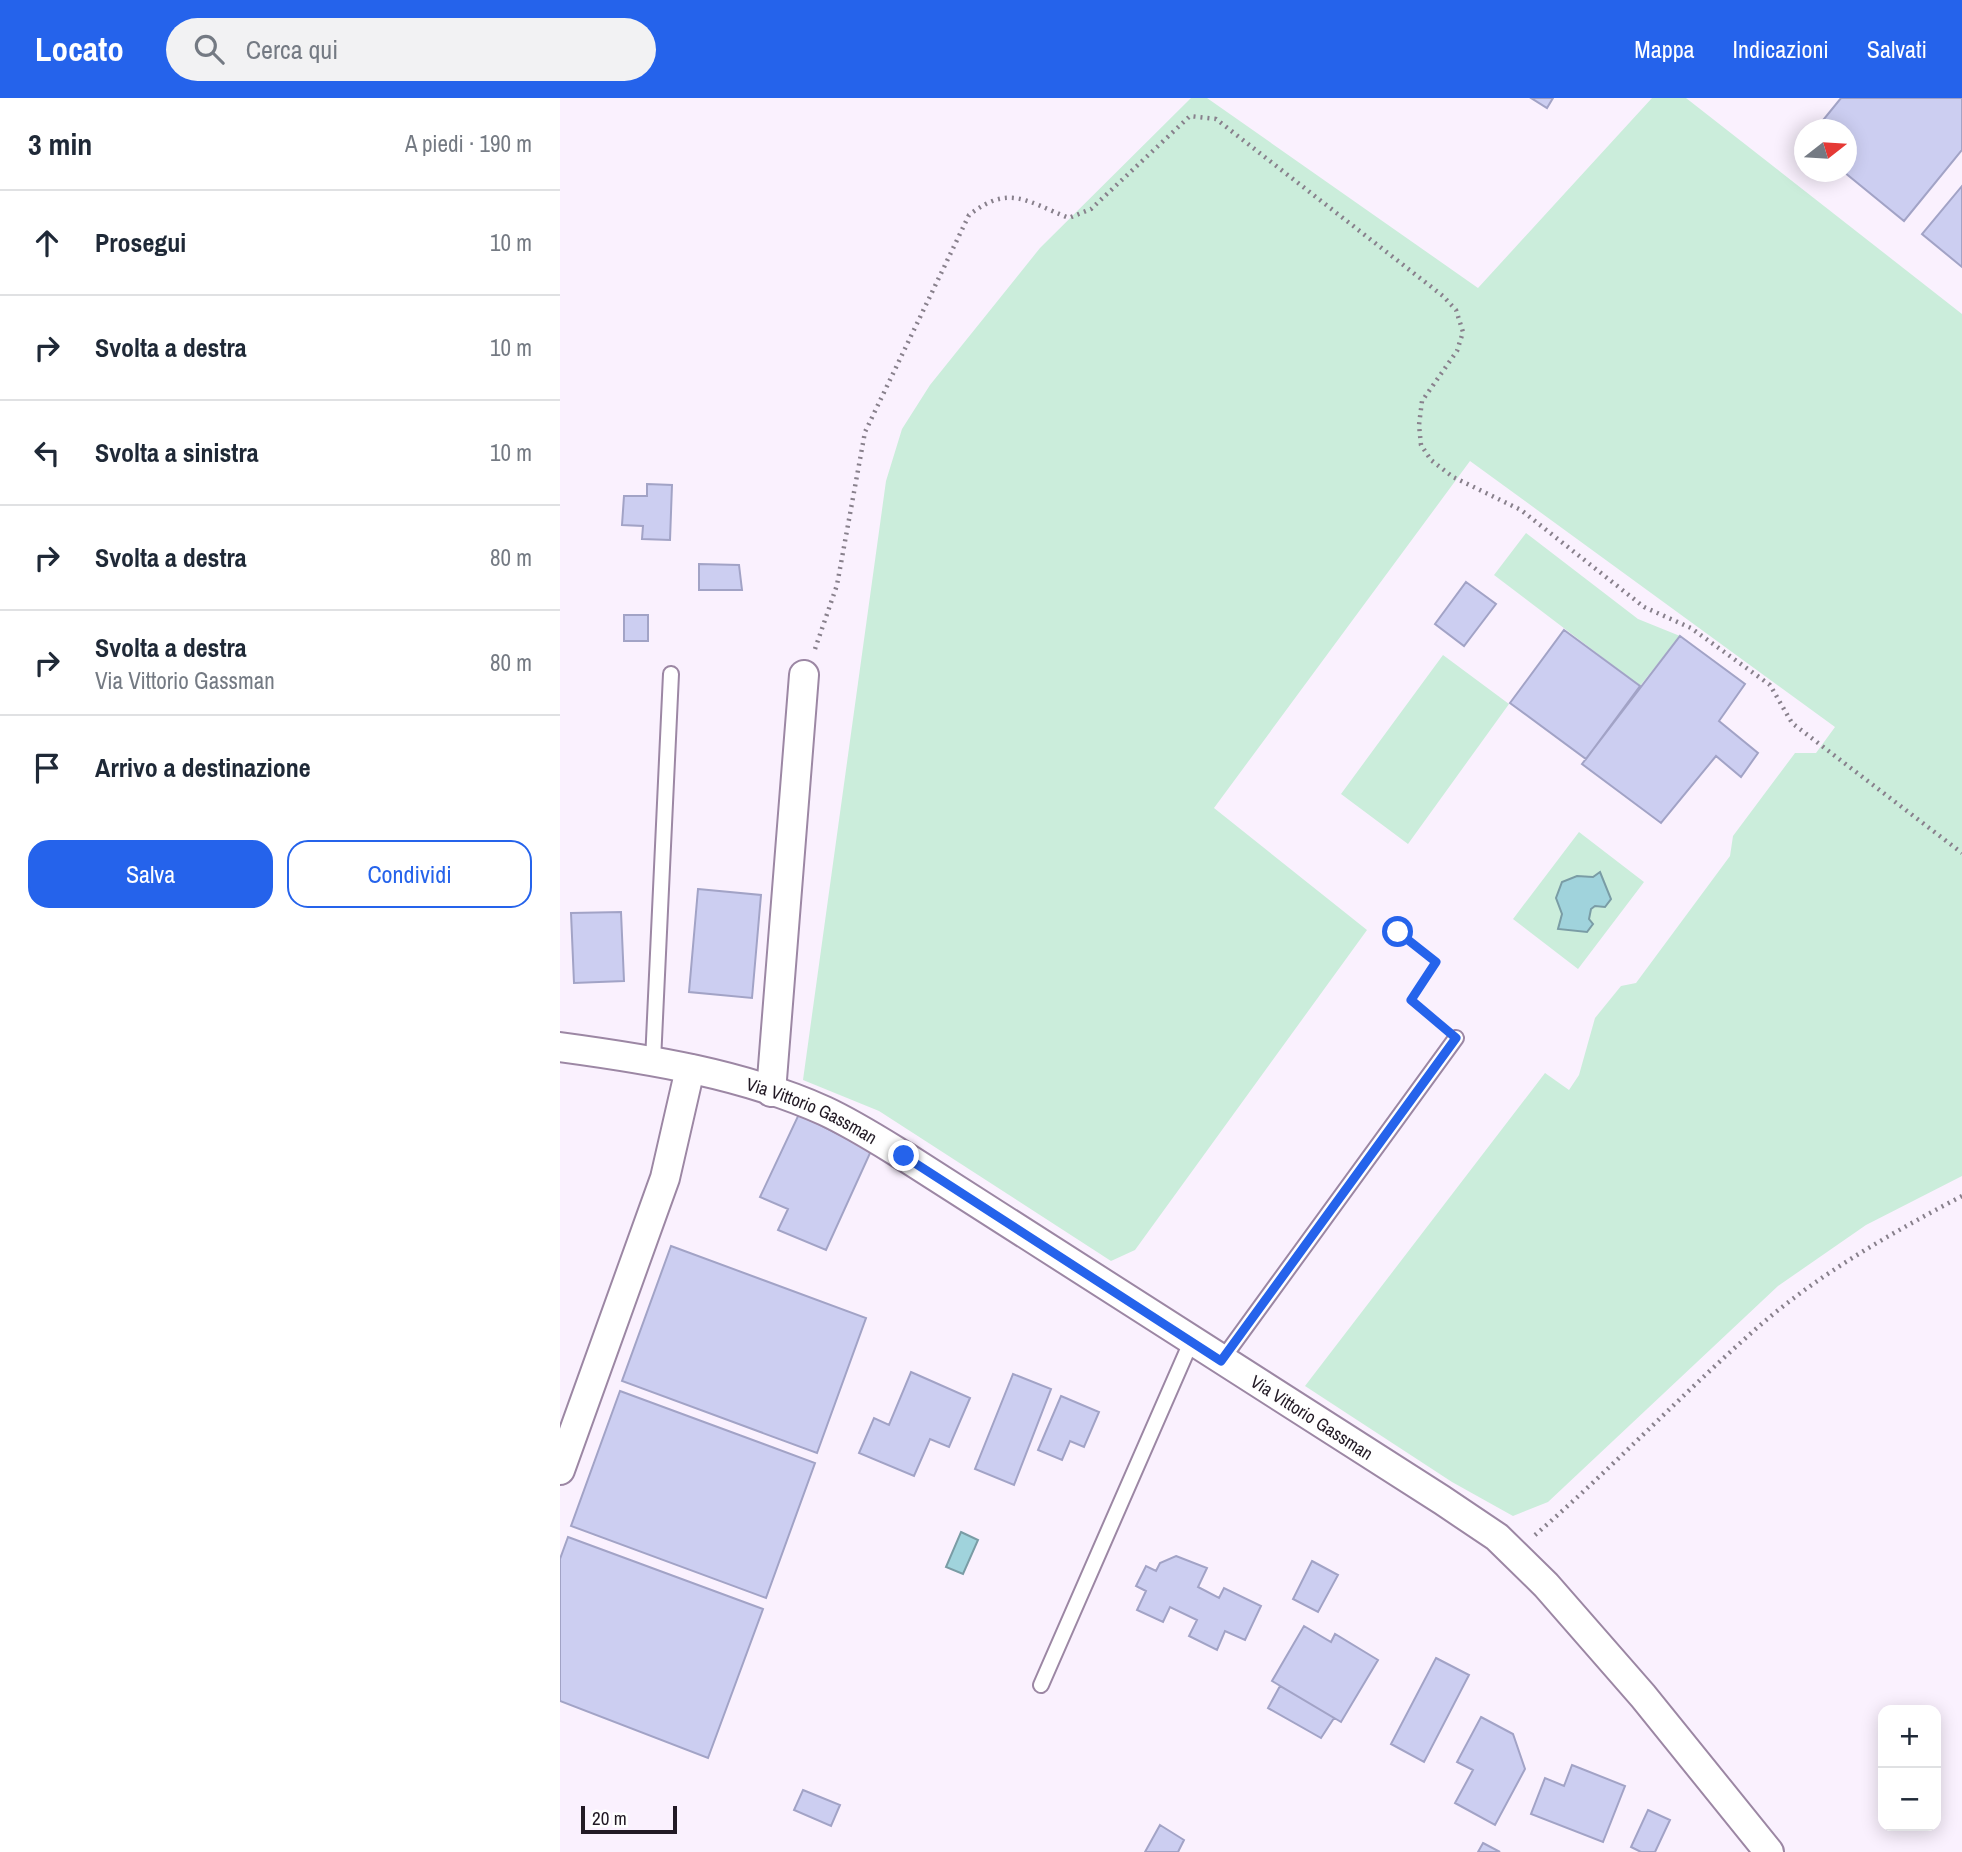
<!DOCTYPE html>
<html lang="it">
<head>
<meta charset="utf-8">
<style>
	body { margin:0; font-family:"Archivo Narrow",sans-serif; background:#f2f2f3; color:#1f2937 }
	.controls { position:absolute; right:21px; bottom:21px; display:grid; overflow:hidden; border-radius:14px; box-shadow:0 4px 18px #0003 }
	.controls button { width:63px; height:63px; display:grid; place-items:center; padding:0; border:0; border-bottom:2px solid #e0e1e3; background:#fff; color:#1f2937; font:35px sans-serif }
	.compass { position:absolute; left:1234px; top:21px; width:63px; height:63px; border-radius:50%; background:#fff; box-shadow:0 4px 18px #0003; rotate:73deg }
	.scale { position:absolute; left:21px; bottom:18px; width:96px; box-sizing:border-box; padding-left:7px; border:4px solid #221a25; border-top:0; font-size:19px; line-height:24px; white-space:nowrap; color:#221a25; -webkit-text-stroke:5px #fff; paint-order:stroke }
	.stop { position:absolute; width:21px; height:21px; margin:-16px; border:5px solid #2563eb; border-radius:50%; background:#fff }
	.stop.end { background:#2563eb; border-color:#fff; box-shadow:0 2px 7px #0008 }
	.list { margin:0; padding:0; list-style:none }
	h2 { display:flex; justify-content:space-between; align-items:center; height:91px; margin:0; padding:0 28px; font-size:30px }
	h2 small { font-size:23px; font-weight:400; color:#747a83 }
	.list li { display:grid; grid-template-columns:46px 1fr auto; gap:21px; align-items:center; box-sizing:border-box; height:105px; padding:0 28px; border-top:2px solid #e0e1e3 }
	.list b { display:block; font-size:26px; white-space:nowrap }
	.list p { margin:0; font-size:23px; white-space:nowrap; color:#747a83 }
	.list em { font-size:23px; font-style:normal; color:#747a83 }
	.actions { display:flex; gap:14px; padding:21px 28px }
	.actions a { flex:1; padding:16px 0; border:2px solid #2563eb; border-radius:21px; text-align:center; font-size:24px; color:#2563eb }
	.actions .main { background:#2563eb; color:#fff }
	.icon { flex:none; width:38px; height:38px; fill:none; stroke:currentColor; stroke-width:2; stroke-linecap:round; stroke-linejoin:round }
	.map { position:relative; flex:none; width:1402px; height:1754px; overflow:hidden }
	header { display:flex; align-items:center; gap:42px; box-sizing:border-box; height:98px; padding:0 35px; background:#2563eb; color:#fff }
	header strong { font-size:33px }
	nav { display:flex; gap:38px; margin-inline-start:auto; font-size:24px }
	.search { width:490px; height:63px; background:#f2f2f3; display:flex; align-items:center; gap:18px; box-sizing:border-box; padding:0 24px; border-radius:38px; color:#747a83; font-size:26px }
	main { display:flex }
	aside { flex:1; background:#fff }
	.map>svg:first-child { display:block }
</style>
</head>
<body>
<header>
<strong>Locato</strong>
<div class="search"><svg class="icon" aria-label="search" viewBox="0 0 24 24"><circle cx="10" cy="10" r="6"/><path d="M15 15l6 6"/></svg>Cerca qui</div>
<nav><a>Mappa</a><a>Indicazioni</a><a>Salvati</a></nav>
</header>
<main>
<aside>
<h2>3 min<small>A piedi · 190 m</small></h2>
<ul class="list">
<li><svg class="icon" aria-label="ahead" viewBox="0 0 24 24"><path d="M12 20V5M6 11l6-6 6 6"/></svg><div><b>Prosegui</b></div><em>10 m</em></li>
<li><svg class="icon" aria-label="right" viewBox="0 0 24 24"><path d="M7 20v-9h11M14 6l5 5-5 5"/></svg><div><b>Svolta a destra</b></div><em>10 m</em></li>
<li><svg class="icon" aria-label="left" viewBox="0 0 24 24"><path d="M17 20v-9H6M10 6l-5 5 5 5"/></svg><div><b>Svolta a sinistra</b></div><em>10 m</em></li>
<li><svg class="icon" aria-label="right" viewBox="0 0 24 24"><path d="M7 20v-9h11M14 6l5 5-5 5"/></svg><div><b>Svolta a destra</b></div><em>80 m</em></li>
<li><svg class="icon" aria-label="right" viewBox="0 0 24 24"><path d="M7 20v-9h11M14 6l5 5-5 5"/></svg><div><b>Svolta a destra</b><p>Via Vittorio Gassman</p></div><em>80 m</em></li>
<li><svg class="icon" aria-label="arrive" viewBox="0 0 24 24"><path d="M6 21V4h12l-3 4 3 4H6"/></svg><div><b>Arrivo a destinazione</b></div></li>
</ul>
<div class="actions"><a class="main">Salva</a><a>Condividi</a></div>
</aside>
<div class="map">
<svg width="1402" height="1754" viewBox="0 0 1402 1754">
	<rect width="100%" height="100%" fill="#faf1fe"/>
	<path fill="#cbeddb" d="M631,0H647L918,190L1092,0H1126L1402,216V1078L1306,1127L1218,1188L988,1404L953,1418L892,1384L745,1288L985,975L1009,992L1019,977L1035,920L1061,888L1076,885L1170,758L1173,738L1235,655H1256L1275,629L910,363L654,710L807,832L575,1152L551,1163L319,1013L243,982L326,383L342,331L370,287L480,150Z
		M966,435L1078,521L1120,538L1080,588L934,477Z
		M883,557L949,606L848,746L781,696Z
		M1019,734L1084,784L1018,871L953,821Z"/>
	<path fill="#a0d3dc" stroke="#7a9ca5" stroke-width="2" d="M1040,774L1051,801L1045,809L1035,808L1031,811L1029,821L1033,826L1027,834L998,831L1002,816L996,800L1002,784L1017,778L1033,779Z
		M401,1434L418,1442L403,1476L386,1469Z"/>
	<path fill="#cccef1" stroke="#a2a3c6" stroke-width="2" d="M971,0H993L987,10Z
		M1281,0H1402V52L1344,123L1284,74H1286V32H1255Z
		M1402,88V169L1362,136Z
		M87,386L112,387L110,442L82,441L83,428L62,427L64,398H87Z
		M139,466L179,467L182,492H139Z
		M906,484L936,506L904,548L875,526Z
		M64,517H88V543H64Z
		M1004,532L1080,588L1026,661L950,605Z
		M1120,538L1185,586L1159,623L1198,655L1181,679L1156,658L1101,725L1022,666Z
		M138,791L201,797L192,900L129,894Z
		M61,814L64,883L14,885L11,815Z
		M239,1016L311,1053L266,1152L218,1132L228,1111L200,1099Z
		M111,1148L306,1220L257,1355L62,1283Z
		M351,1274L410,1300L389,1349L370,1341L354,1378L299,1355L314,1320L329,1327Z
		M453,1276L491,1291L454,1387L415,1371Z
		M60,1293L255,1365L206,1500L11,1428Z
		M501,1298L539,1314L524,1349L510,1343L502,1362L478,1352Z
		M8,1439L203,1511L148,1660L0,1603V1461Z
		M616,1458L647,1470L638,1489L659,1500L664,1490L701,1508L685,1542L665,1533L657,1552L629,1538L637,1522L610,1509L603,1524L577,1512L586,1493L576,1488L586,1468L596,1473L600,1465Z
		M752,1463L778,1477L758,1514L733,1501Z
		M744,1528L771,1544L775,1536L818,1562L781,1624L712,1583Z
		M876,1560L909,1577L864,1664L831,1646Z
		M720,1588L774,1620L761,1640L708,1610Z
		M921,1619L953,1636L965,1671L935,1727L895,1705L913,1672L897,1664Z
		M1012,1667L1065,1688L1043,1744L971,1716L985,1680L1004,1688Z
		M243,1692L280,1707L271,1728L234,1712Z
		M1088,1712L1110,1722L1095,1754H1081L1071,1749Z
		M600,1727L624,1742L618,1754H585Z
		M923,1745L940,1754H918Z"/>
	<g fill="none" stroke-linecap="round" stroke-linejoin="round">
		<defs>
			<path id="service" d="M93,963L111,576
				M661,1263L896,940
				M481,1587L631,1244"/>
			<g id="minor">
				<path id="s1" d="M0,949C89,961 183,976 265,1013C293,1026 318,1042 344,1058L882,1402L937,1439L986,1487L1083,1598L1209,1754"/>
				<path d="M211,994L244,577"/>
				<path d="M0,1372L105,1080L130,971"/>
			</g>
		</defs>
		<use href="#service" stroke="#9c87a4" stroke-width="18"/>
		<use href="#minor" stroke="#9c87a4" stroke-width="32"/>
		<path stroke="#88808c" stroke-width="4.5" stroke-dasharray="2 5" stroke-linecap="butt" d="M255,551L277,487L305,334L409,117C449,86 466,103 509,120L531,111L630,18L656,21L883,198L896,212L903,234L897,253L862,303L859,327L861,347L871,362L893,379L961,412L1084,509L1131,530L1210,587L1232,625L1402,755
			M838,834L876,864L851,902L879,926
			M975,1437C1049,1373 1116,1302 1189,1237C1253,1179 1326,1138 1402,1098"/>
		<use href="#service" stroke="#fff" stroke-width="14"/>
		<use href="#minor" stroke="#fff" stroke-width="28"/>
	</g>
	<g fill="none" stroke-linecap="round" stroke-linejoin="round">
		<path stroke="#2563eb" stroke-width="9" d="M344,1058L661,1263L896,940L851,902L876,864L838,834"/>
	</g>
	<g text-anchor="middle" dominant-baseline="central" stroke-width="7" stroke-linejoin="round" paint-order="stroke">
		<g font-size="18" fill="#221a25" stroke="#fff">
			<text stroke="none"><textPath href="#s1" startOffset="261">Via Vittorio Gassman</textPath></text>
			<text stroke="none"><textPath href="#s1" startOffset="849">Via Vittorio Gassman</textPath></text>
		</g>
	</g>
</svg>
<div class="controls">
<button>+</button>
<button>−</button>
</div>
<svg class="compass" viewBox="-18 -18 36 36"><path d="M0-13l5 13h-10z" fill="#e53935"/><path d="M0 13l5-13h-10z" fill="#747a83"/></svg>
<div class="scale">20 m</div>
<div class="stop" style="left:838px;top:834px"></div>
<div class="stop end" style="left:344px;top:1058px"></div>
</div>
</main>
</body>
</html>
